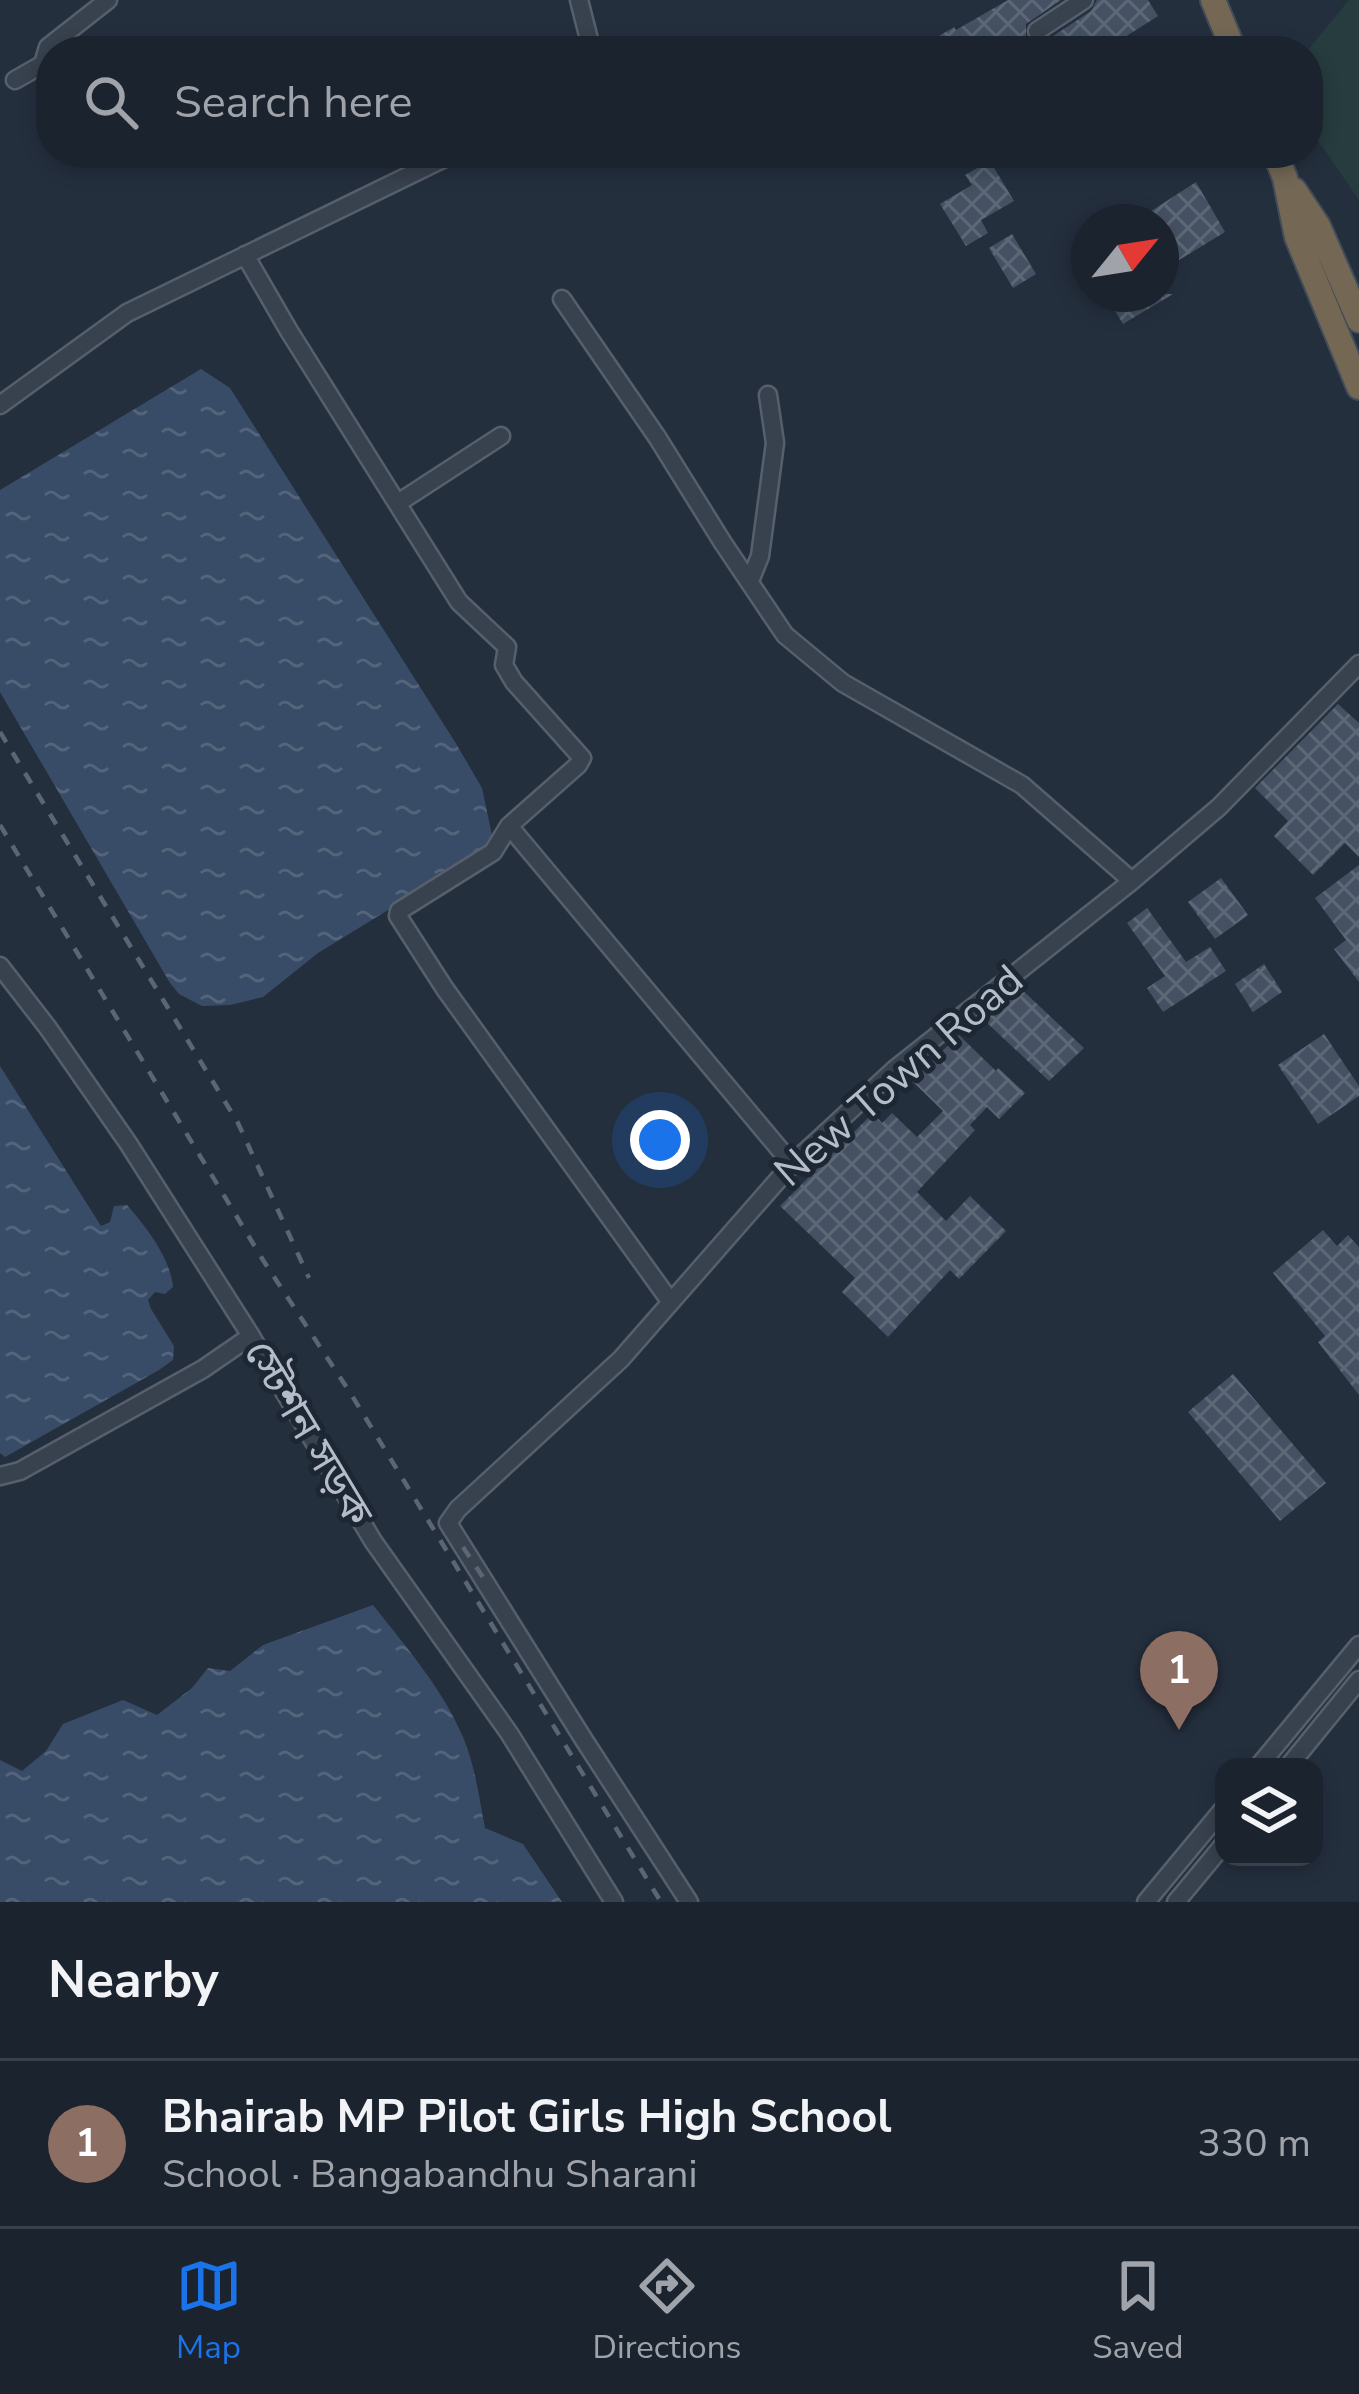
<!DOCTYPE html>
<html lang="en">
<head>
<meta charset="utf-8">
<style>
	body { margin:0; font-family:"Nunito Sans","Noto Sans Bengali",sans-serif; background:#282f3a; color:#f1f3f6 }
	.controls { position:absolute; right:36px; bottom:36px; display:grid; overflow:hidden; border-radius:24px; box-shadow:0 6px 18px #0003 }
	.controls button { width:108px; height:108px; display:grid; place-items:center; padding:0; border:0; border-bottom:3px solid #39404a; background:#1b232e; color:#f1f3f6; font:60px sans-serif }
	.compass { position:absolute; left:1071px; top:204px; width:108px; height:108px; border-radius:50%; background:#1b232e; box-shadow:0 6px 18px #0003; rotate:60deg }
	.you { position:absolute; left:660px; top:1140px; width:42px; height:42px; margin:-30px; border:9px solid #fff; border-radius:50%; background:#1a73e8; box-shadow:0 0 0 18px #1a73e833 }
	.badge { display:grid; place-items:center; width:78px; height:78px; border-radius:50%; background:#1a73e8; color:#fff; font-size:39px; font-weight:700 }
	.pin { position:absolute; translate:-50% -99px; filter:drop-shadow(0 3px 6px #0008) }
	.pin::after { content:''; position:absolute; top:63px; width:42px; height:36px; background:inherit; clip-path:polygon(0 0,100% 0,50% 100%) }
	.list { margin:0; padding:0; list-style:none }
	h2 { display:flex; justify-content:space-between; align-items:center; height:156px; margin:0; padding:0 48px; font-size:51px }
	h2 small { font-size:39px; font-weight:400; color:#a0a4aa }
	.list li { display:grid; grid-template-columns:78px 1fr auto; gap:36px; align-items:center; box-sizing:border-box; height:168px; padding:0 48px; border-top:3px solid #39404a }
	.list b { display:block; font-size:45px; white-space:nowrap }
	.list p { margin:0; font-size:39px; white-space:nowrap; color:#a0a4aa }
	.list em { font-size:39px; font-style:normal; color:#a0a4aa }
	.icon { flex:none; width:66px; height:66px; fill:none; stroke:currentColor; stroke-width:2; stroke-linecap:round; stroke-linejoin:round }
	.map { position:relative; flex:none; width:1359px; height:1902px; overflow:hidden }
	.search { position:absolute; background:#1b232e; box-shadow:0 6px 18px #0003; left:36px; right:36px; top:36px; height:132px; display:flex; align-items:center; gap:30px; box-sizing:border-box; padding:0 42px; border-radius:48px; color:#a0a4aa; font-size:45px }
	.sheet { height:324px; background:#1b232e }
	nav { display:flex; justify-content:space-around; align-items:center; box-sizing:border-box; height:168px; border-top:3px solid #39404a; background:#1b232e; font-size:33px; color:#a0a4aa }
	nav a { display:grid; justify-items:center; gap:6px }
	nav .on { color:#1a73e8 }
	.map>svg:first-child { display:block }
</style>
</head>
<body>
<div class="map">
<svg width="1359" height="1902" viewBox="0 0 1359 1902">
	<defs>
		<pattern id="water-ripples" width="26" height="14" patternUnits="userSpaceOnUse" patternTransform="scale(3)"><rect width="26" height="14" fill="#394c67"/><path d="M2 4q2-2 4 0t4 0M15 11q2-2 4 0t4 0" fill="none" stroke="#53647b"/></pattern>
		<pattern id="building-cross-hatch" width="8" height="8" patternUnits="userSpaceOnUse" patternTransform="scale(3)"><rect width="8" height="8" fill="#455162"/><path d="M0 0l8 8M0 8l8-8" fill="none" stroke="#5d6877"/></pattern>
	</defs>
	<rect width="100%" height="100%" fill="#242f3e"/>
	<path fill="#263c3f" d="M1349,0H1359V200L1308,126L1307,51Z"/>
	<path fill="url(#water-ripples)" d="M201,369L230,388L455,742L482,788L494,845L318,953L263,997L230,1005L202,1006L179,994L170,983L0,692V490Z
		M0,1066L101,1226L110,1222L114,1206L127,1205C146,1227 170,1257 173,1287L165,1294L155,1292L148,1300L151,1309L174,1346L173,1360L159,1370L5,1457L0,1453Z
		M373,1605C406,1647 442,1688 463,1737C475,1765 479,1798 485,1828L523,1844L562,1902H0V1760L22,1771L46,1751L63,1724L123,1700L157,1715L192,1688L208,1668L230,1671L263,1645Z"/>
	<path fill="url(#building-cross-hatch)" d="M1008,0H1061L1026,24V37L1037,44L1044,42L1091,11L1097,0H1148L1158,16L1103,51H945L937,37L954,27L956,30Z
		M990,161L1014,201L981,220L988,233L966,246L940,204L972,185L965,175Z
		M1196,182L1225,232L1161,271V222H1113L1140,206L1145,215Z
		M1012,234L1036,274L1013,288L989,248Z
		M1105,294H1173L1123,324Z
		M1338,704L1359,723V857L1345,843L1313,875L1274,836L1288,821L1255,788Z
		M1359,865V982L1334,949L1346,940L1315,898Z
		M1221,878L1248,915L1215,939L1188,902Z
		M1147,908L1186,962L1210,947L1226,971L1163,1012L1147,988L1165,976L1127,923Z
		M1264,964L1282,992L1253,1012L1235,984Z
		M1019,987L1084,1048L1049,1081L985,1021Z
		M1324,1034L1359,1086V1096L1318,1124L1278,1065Z
		M959,1035L996,1071L998,1068L1025,1093L999,1119L987,1107L970,1125L975,1130L917,1192L946,1221L970,1196L1006,1231L959,1279L950,1270L888,1337L842,1292L855,1278L780,1206L873,1113L882,1123L892,1113L917,1137L943,1111L912,1081Z
		M1323,1230L1337,1246L1348,1235L1359,1247V1395L1318,1342L1325,1336L1273,1273Z
		M1233,1374L1326,1483L1280,1521L1188,1412Z"/>
	<g fill="none" stroke-linecap="round" stroke-linejoin="round">
		<defs>
			<path id="minor" d="M579,0L592,51
				M1037,31L1084,0
				M15,80L43,64L48,47L108,0
				M245,255L289,331L459,602L507,647L504,665L514,682L582,758L578,765L509,826L493,852L399,911L398,916L445,989L670,1301
				M562,299L657,437L723,543L785,635L843,683L1022,785L1132,881
				M0,405L127,313L455,153
				M398,503L501,436
				M750,581L760,556L775,443L768,395
				M509,826L792,1164
				M0,966L48,1028L128,1143L251,1336L373,1541L509,1733L614,1902
				M0,1476L20,1471L203,1369L251,1336
				M1258,1767L1359,1645
				M1288,1767L1359,1680
				M689,1902L584,1740L448,1523L458,1509L621,1359L792,1164L895,1069L1132,881L1219,807L1359,664
				M1146,1902L1224,1808
				M1176,1902L1224,1844"/>
			<path id="highway" d="M1213,0L1234,51
				M1275,153L1285,178L1297,237L1359,387
				M1294,190L1318,226L1359,320"/>
		</defs>
		<use href="#minor" stroke="#565f6c" stroke-width="21"/>
		<use href="#highway" stroke="#434c59" stroke-width="28"/>
		<use href="#minor" stroke="#38414e" stroke-width="16"/>
		<use href="#highway" stroke="#746855" stroke-width="24"/>
		<path stroke="#5a6575" stroke-width="4.5" stroke-dasharray="12 12" stroke-linecap="butt" d="M0,732L238,1123L309,1278
			M0,825L263,1260L351,1394L661,1902
			M463,1547L488,1585"/>
	</g>
	<g text-anchor="middle" dominant-baseline="central" stroke-width="10" stroke-linejoin="round" paint-order="stroke">
		<g font-size="42" fill="#b4bcc9" stroke="#1d2633">
			<text transform="translate(899 1076) rotate(-41)">New Town Road</text>
			<text transform="translate(308 1433) rotate(59)">স্টেশন সড়ক</text>
		</g>
	</g>
</svg>
<div class="controls">
<button><svg class="icon" aria-label="layers" viewBox="0 0 24 24"><path d="M12 4l9 5-9 5-9-5zM3 14l9 5 9-5"/></svg></button>
</div>
<svg class="compass" viewBox="-18 -18 36 36"><path d="M0-13l5 13h-10z" fill="#e53935"/><path d="M0 13l5-13h-10z" fill="#a0a4aa"/></svg>
<div class="you"></div>
<div class="pin badge" style="left:1179px;top:1730px;background:#8d6e63">1</div>
<div class="search"><svg class="icon" aria-label="search" viewBox="0 0 24 24"><circle cx="10" cy="10" r="6"/><path d="M15 15l6 6"/></svg>Search here</div>
</div>
<section class="sheet">
<h2>Nearby<small></small></h2>
<ul class="list">
<li><span class="badge" style="background:#8d6e63">1</span><div><b>Bhairab MP Pilot Girls High School</b><p>School · Bangabandhu Sharani</p></div><em>330 m</em></li>
</ul>
</section>
<nav>
<a class="on"><svg class="icon" aria-label="map" viewBox="0 0 24 24"><path d="M3 6l6-2 6 2 6-2v14l-6 2-6-2-6 2zM9 4v14M15 6v14"/></svg>Map</a>
<a><svg class="icon" aria-label="directions" viewBox="0 0 24 24"><path d="M12 3l9 9-9 9-9-9zM9 14v-3h6M13 9l2 2-2 2"/></svg>Directions</a>
<a><svg class="icon" aria-label="saved" viewBox="0 0 24 24"><path d="M7 4h10v16l-5-4-5 4z"/></svg>Saved</a>
</nav>
</body>
</html>
